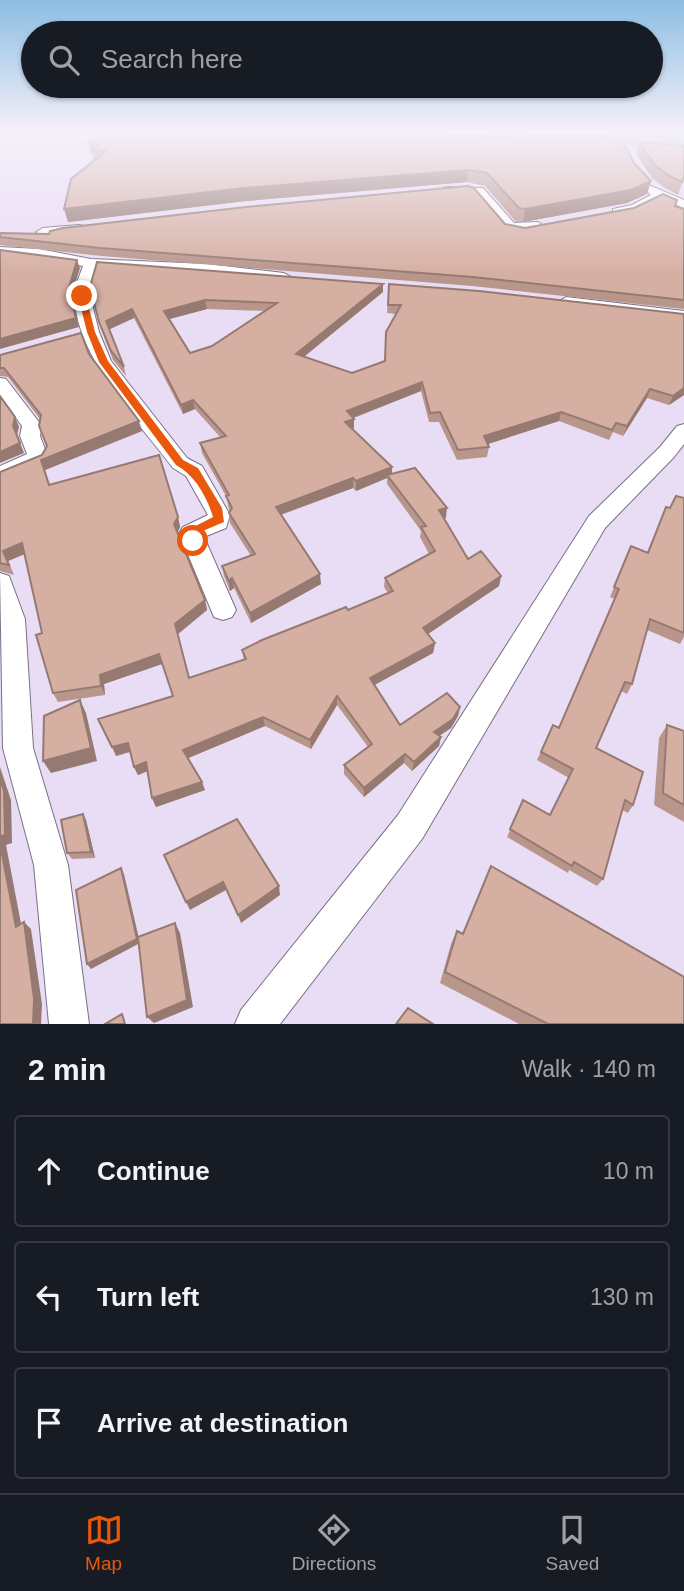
<!DOCTYPE html>
<html lang="en">
<head>
<meta charset="utf-8">
<style>
	body { margin:0; font-family:Helvetica,sans-serif; background:#242831; color:#f1f3f6 }
	.stop { position:absolute; width:21px; height:21px; margin:-16px; border:5px solid #ea580c; border-radius:50%; background:#fff }
	.stop.end { background:#ea580c; border-color:#fff; box-shadow:0 2px 7px #0008 }
	.list { margin:0; padding:0; list-style:none }
	h2 { display:flex; justify-content:space-between; align-items:center; height:91px; margin:0; padding:0 28px; font-size:30px }
	h2 small { font-size:23px; font-weight:400; color:#9ea1a6 }
	.list li { display:grid; grid-template-columns:46px 1fr auto; gap:21px; align-items:center; box-sizing:border-box; height:112px; margin:0 14px 14px; padding:0 14px; border:2px solid #363941; border-radius:7px }
	.list b { display:block; font-size:26px; white-space:nowrap }
	.list em { font-size:23px; font-style:normal; color:#9ea1a6 }
	.icon { flex:none; width:38px; height:38px; fill:none; stroke:currentColor; stroke-width:2; stroke-linecap:round; stroke-linejoin:round }
	.map { position:relative; flex:none; width:684px; height:1024px; overflow:hidden }
	.search { position:absolute; background:#171b24; box-shadow:0 2px 5px #0004; left:21px; right:21px; top:21px; height:77px; display:flex; align-items:center; gap:18px; box-sizing:border-box; padding:0 24px; border-radius:38px; color:#9ea1a6; font-size:26px }
	.sheet { height:469px; background:#171b24 }
	nav { display:flex; justify-content:space-around; align-items:center; box-sizing:border-box; height:98px; border-top:2px solid #363941; background:#171b24; font-size:19px; color:#9ea1a6 }
	nav a { display:grid; justify-items:center; gap:4px }
	nav .on { color:#ea580c }
	.map>svg:first-child { display:block }
</style>
</head>
<body>
<div class="map">
<svg width="684" height="1024" viewBox="0 0 684 1024">
	<rect width="100%" height="100%" fill="#e9ddf5"/>
	<path fill="#a2ccda" d="M390,131H684V151L584,141Z"/>
	<g fill="none" stroke-linecap="round" stroke-linejoin="round">
		<defs>
			<path id="street" d="M649,185L684,200V208L660,199L640,211L613,215V209L632,205L651,195L643,188Z
				M447,187L483,188L514,223L538,222L544,226L538,230H506L476,193L443,192V188Z
				M79,225L84,226V232L43,236L36,232L43,228Z
				M0,247L39,249L91,259L207,264L284,273L291,277L284,281L207,272L97,268L90,296L99,332L111,361L187,458L202,466L230,515L226,528L204,537L236,610L232,617L223,620L214,617L179,533L183,527L208,515L186,476L173,468C139,423 75,355 75,297C74,287 80,275 83,266L39,257L0,255Z
				M566,297L684,311V321L561,305L558,302Z
				M0,378L6,379L42,426L40,436L48,457L45,462L0,481V466L27,454L20,436L22,426L0,396Z
				M684,424V444L674,457L605,528L422,839L280,1024H235L241,1010L398,815L589,516L660,447L677,426Z
				M0,573L9,576L25,619L33,748L68,865L89,1024H49L34,865L3,748Z"/>
		</defs>
		<use href="#street" stroke="#7a6f84" stroke-width="2"/>
		<use href="#street" fill="#fff" fill-rule="evenodd"/>
	</g>
	<path fill="#b8968c" fill-rule="evenodd" d="M426,133L512,138L513,134L607,139L651,181L647,194L627,203L523,222H516L485,186L467,182L246,201L68,222L94,160L93,154H91L88,142Z
		M639,142L684,146V181L683,180L678,195L665,188L652,178L636,154Z
		M675,206L684,209V309L472,286L102,256L0,245V233L49,234L505,224L525,228Z
		M383,284V292L304,357L352,373L385,361L396,314L387,313L389,284L684,314V395L669,405L647,398L623,436L613,432L609,440L559,421L487,444L489,447L487,457L457,460L439,422H429L421,391L354,418V428L353,429L392,467V473L446,518H444L468,559L501,576L499,586L428,634L435,643L433,653L374,685L400,725L460,707L458,716L451,728L439,736L441,737L439,746L412,771L404,763L364,797L344,774V765L368,747L337,705L311,749L265,726L188,758L205,790L156,807L152,798L148,771L138,775L134,767L130,752L116,756L173,696L162,664L104,684L105,695L58,702L53,693L42,633L25,554L8,561L14,575L0,571V547L47,446L40,419L8,377L0,376V355L89,354L142,431L45,470L50,485L178,517L180,527L177,532L205,600L207,610L178,634L189,678L244,660L242,650L348,610L388,593L384,587L385,578L429,554L420,537L421,531L387,484V478L356,491L353,488L281,515L321,584L251,623L234,588L230,591L224,576L222,566L251,556L230,523L229,513L230,511L228,506L227,498L202,453L200,443L220,437L195,409L183,414L134,318L109,329L124,367L126,376L113,360L102,331L90,287ZM207,309L265,311L212,346L190,353L169,319Z
		M684,498V637L680,644L647,630L632,684L627,694L621,691L596,748L633,805L628,813L622,810L603,879L597,886L569,870L568,873L507,837L523,800L550,815L569,778L537,760L553,725L559,728L615,599L610,597L631,546L647,552L666,507L670,508Z
		M667,725L684,731V822L654,805L659,738Z
		M83,814L86,820L95,858L72,859L67,853Z
		M457,931L463,934L684,1024H519L440,983L451,944Z"/>
	<path fill="#967a72" d="M468,170L467,182L246,201L68,222L64,209L244,188Z
		M651,181L647,194L627,203L523,222L525,209Z
		M77,260L80,268L71,297L79,327L0,349V339L69,288Z
		M383,284V292L296,363V354Z
		M205,300L207,309L166,320L164,311Z
		M132,309L134,318L108,330L106,321Z
		M422,382L421,391L347,420V411Z
		M684,388V395L669,405L673,396Z
		M650,389L647,398L623,436L627,426Z
		M193,400L195,409L183,414L181,405Z
		M561,412L559,421L482,446L484,436Z
		M15,417L19,427L17,435L24,453L0,463V452L13,426Z
		M354,419V428L345,431V422Z
		M139,421L142,431L45,470L41,460Z
		M392,467V476L387,475V478L356,491V481Z
		M353,478V488L276,516V507Z
		M447,508L446,518L438,520L439,510Z
		M178,517L180,527L177,534L174,524Z
		M22,543L27,553L8,561L14,575L3,551Z
		M320,574L321,584L251,623L250,613Z
		M501,576L499,586L422,638L423,628Z
		M232,578L234,588L230,591L229,581Z
		M205,600L207,610L178,634L175,624Z
		M435,643L433,653L369,688L370,678Z
		M159,654L162,664L104,684L105,695L101,686L100,675Z
		M337,696V705L311,749L310,740Z
		M80,700L86,713L97,761L51,773L43,761Z
		M460,707L458,716L451,728L433,740L434,732Z
		M263,717L265,726L186,759L183,750Z
		M441,737L439,746L412,771L414,762Z
		M128,743L132,751L116,756L112,747Z
		M405,754L404,763L364,797V788Z
		M146,762L150,770L138,775L134,767Z
		M0,767L11,800L12,843L6,845L23,934L16,927L0,844Z
		M202,782L205,790L156,807L152,798Z
		M83,814L86,820L95,858L91,852Z
		M121,868L124,874L140,943L91,969L87,964Z
		M223,882L226,890L190,910L186,902Z
		M279,886L280,895L241,923L238,915Z
		M24,922L31,929L42,1004L41,1024H33Z
		M175,923L180,933L193,1007L154,1023L147,1017Z"/>
	<path fill="#d6afa3" stroke="#967a72" stroke-width="2" fill-rule="evenodd" d="M102,131H427L426,133L513,138V134L605,136L607,139L622,140L634,163L651,181L631,190L525,209L519,208L487,173L468,170L244,188L64,209L71,179L106,151L92,150L101,142H88Z
		M639,142L684,146V176L682,182L669,176L656,166Z
		M468,186L474,188L505,224L525,228L634,208L663,194L677,200L675,206L684,209V300L473,277L100,248L0,237V233L49,234L50,231L63,228L246,207Z
		M0,250L77,260L69,288L76,318L0,339Z
		M97,262L383,284L296,354L352,373L385,361L386,332L401,305H388L389,284L479,291L684,314V388L673,396L650,389L627,426L616,423L612,430L561,412L484,436L489,447L458,450L440,412L430,413L422,382L347,411L354,419L345,422L392,467L356,481L353,478L276,507L320,574L250,613L232,578L229,581L222,566L255,554L229,513L232,508L226,496L229,495L200,443L226,436L193,400L181,405L132,309L106,321L124,367L111,351L99,322L90,287ZM205,300L277,303L212,346L190,353L164,311Z
		M81,333L89,354L139,421L41,460L49,485L159,455L178,517L174,524L205,600L175,624L189,678L246,659L242,650L262,640L346,607L348,610L393,591L385,578L435,551L421,527L426,526L387,475L415,468L447,508L439,510L468,559L481,551L501,576L423,628L435,643L370,678L400,725L447,693L460,707L453,719L434,732L441,737L414,762L405,754L364,788L344,765L372,744L337,696L310,740L263,717L183,750L202,782L152,798L146,762L134,767L128,743L112,747L98,719L173,696L159,654L100,675L101,686L53,693L36,635L42,633L22,543L3,551L9,565L0,563V472L42,455L47,446L39,426L41,415L4,368H0V355Z
		M0,396L15,417L13,426L20,443L0,452Z
		M676,496L684,498V633L650,619L632,684L625,682L596,748L643,772L633,805L625,800L603,879L574,862L572,866L510,829L523,800L550,815L573,769L541,752L553,725L559,728L619,589L614,587L631,546L648,553L666,507L670,508Z
		M80,700L91,748L43,761L44,716Z
		M667,725L684,731V805L663,793Z
		M0,780L4,791L5,835L0,836Z
		M83,814L91,852L67,853L61,820Z
		M237,819L279,886L238,915L223,882L186,902L164,855Z
		M0,844L16,927L24,922L34,999L33,1024H0Z
		M491,866L684,977V1024H548L445,972L457,931L463,934Z
		M121,868L137,939L87,964L76,890Z
		M175,923L187,1000L147,1017L138,937Z
		M408,1008L433,1024H396Z
		M122,1014L125,1024H105Z"/>
	<linearGradient id="sky" x2="0" y2="1"><stop stop-color="#8cbee2"/><stop offset="0.48" stop-color="#f5f0fa"/><stop offset="1" stop-color="#f5f0fa" stop-opacity="0"/></linearGradient>
	<rect width="684" height="274" fill="url(#sky)"/>
	<path fill="#ea580c" d="M82,294L86,296L95,332L108,361L183,460L198,468L222,508L224,522L198,533V544H189L186,531L213,517C207,497 195,475 176,465L99,362L87,332L78,296Z"/>
</svg>
<div class="stop" style="left:193px;top:541px"></div>
<div class="stop end" style="left:82px;top:296px"></div>
<div class="search"><svg class="icon" aria-label="search" viewBox="0 0 24 24"><circle cx="10" cy="10" r="6"/><path d="M15 15l6 6"/></svg>Search here</div>
</div>
<section class="sheet">
<h2>2 min<small>Walk · 140 m</small></h2>
<ul class="list">
<li><svg class="icon" aria-label="ahead" viewBox="0 0 24 24"><path d="M12 20V5M6 11l6-6 6 6"/></svg><div><b>Continue</b></div><em>10 m</em></li>
<li><svg class="icon" aria-label="left" viewBox="0 0 24 24"><path d="M17 20v-9H6M10 6l-5 5 5 5"/></svg><div><b>Turn left</b></div><em>130 m</em></li>
<li><svg class="icon" aria-label="arrive" viewBox="0 0 24 24"><path d="M6 21V4h12l-3 4 3 4H6"/></svg><div><b>Arrive at destination</b></div></li>
</ul>
</section>
<nav>
<a class="on"><svg class="icon" aria-label="map" viewBox="0 0 24 24"><path d="M3 6l6-2 6 2 6-2v14l-6 2-6-2-6 2zM9 4v14M15 6v14"/></svg>Map</a>
<a><svg class="icon" aria-label="directions" viewBox="0 0 24 24"><path d="M12 3l9 9-9 9-9-9zM9 14v-3h6M13 9l2 2-2 2"/></svg>Directions</a>
<a><svg class="icon" aria-label="saved" viewBox="0 0 24 24"><path d="M7 4h10v16l-5-4-5 4z"/></svg>Saved</a>
</nav>
</body>
</html>
